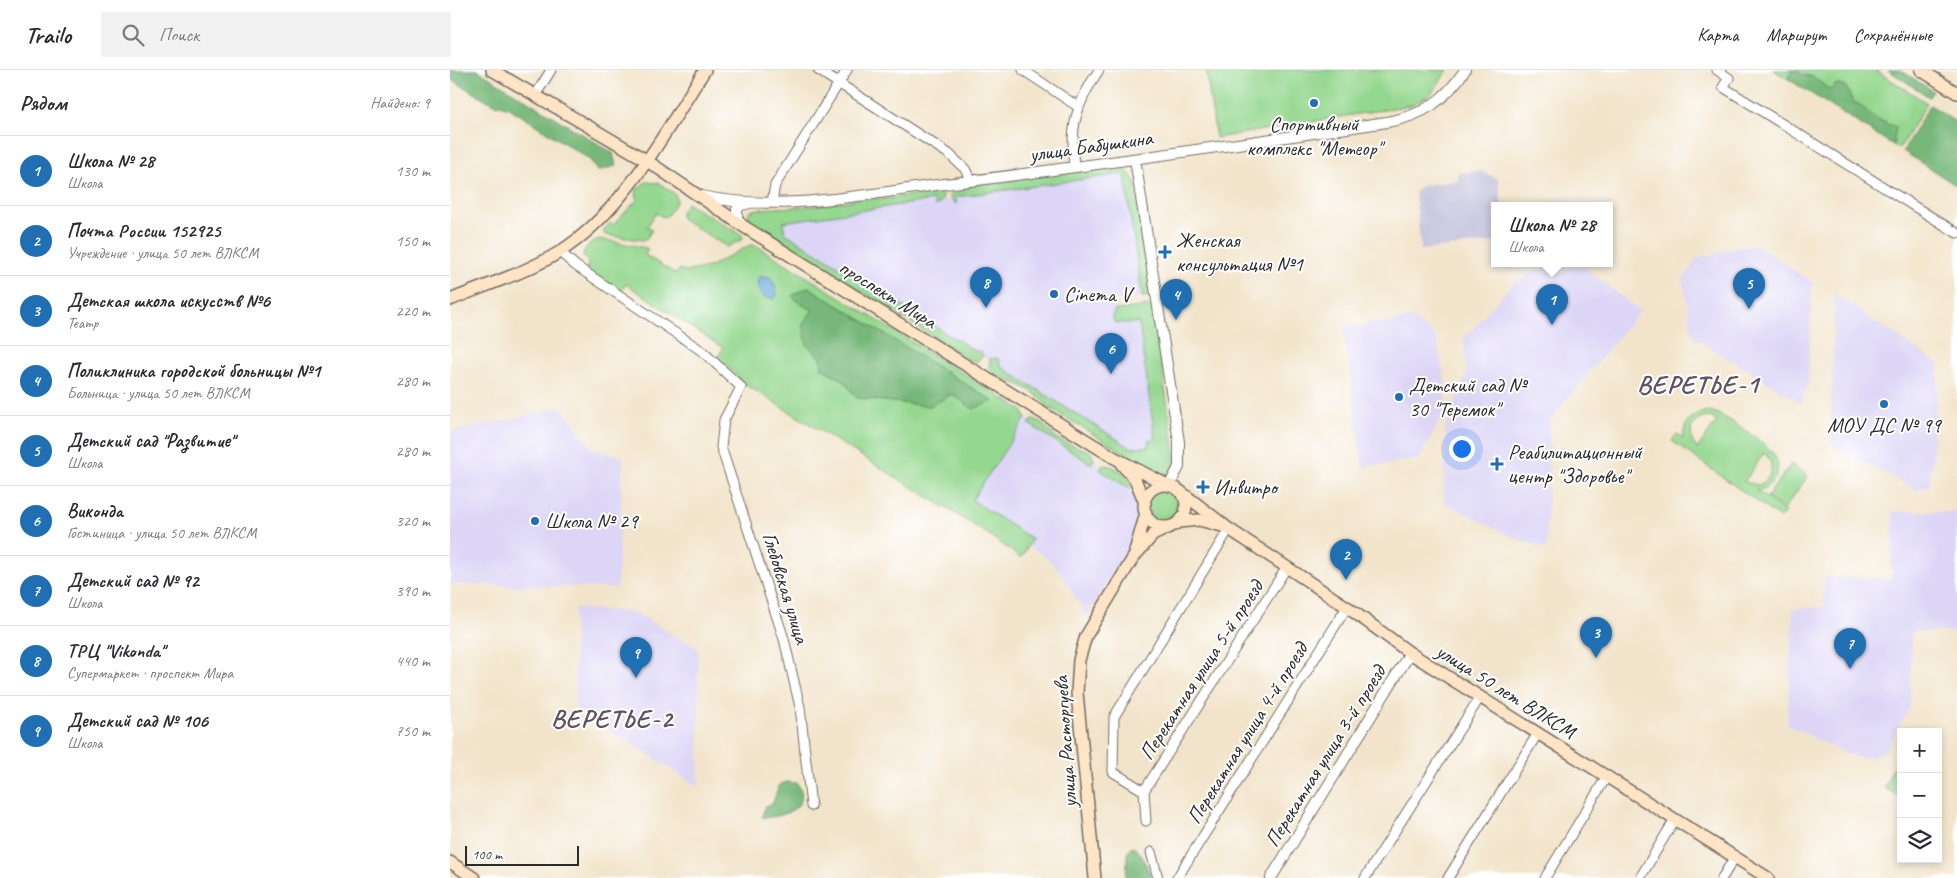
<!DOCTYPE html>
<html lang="ru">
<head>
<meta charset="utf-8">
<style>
	body { margin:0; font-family:Caveat,sans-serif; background:#f2f2f3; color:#2b2b33 }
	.controls { position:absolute; right:15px; bottom:15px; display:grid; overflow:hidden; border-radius:0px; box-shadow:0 2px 8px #0003 }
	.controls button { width:45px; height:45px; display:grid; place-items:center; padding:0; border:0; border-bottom:1px solid #e1e1e2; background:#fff; color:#2b2b33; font:25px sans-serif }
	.scale { position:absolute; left:15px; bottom:12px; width:114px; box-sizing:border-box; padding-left:5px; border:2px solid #2b2b2b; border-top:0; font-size:14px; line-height:18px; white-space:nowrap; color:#2b2b2b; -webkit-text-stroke:4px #fff; paint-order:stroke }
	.you { position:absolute; left:1011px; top:378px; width:18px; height:18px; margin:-12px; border:4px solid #fff; border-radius:50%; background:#1a73e8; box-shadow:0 0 0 8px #1a73e833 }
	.badge { display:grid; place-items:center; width:32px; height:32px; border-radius:50%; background:#1f6fb2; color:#fff; font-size:16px; font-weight:700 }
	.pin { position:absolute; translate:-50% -41px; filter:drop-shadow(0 1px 2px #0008) }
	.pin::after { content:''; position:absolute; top:26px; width:18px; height:15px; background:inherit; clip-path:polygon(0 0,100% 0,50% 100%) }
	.popup { position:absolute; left:1041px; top:132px; width:122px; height:65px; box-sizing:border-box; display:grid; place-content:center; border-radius:0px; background:#fff; filter:drop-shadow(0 1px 4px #0005); font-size:16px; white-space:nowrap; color:#7c7c81 }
	.popup b { font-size:19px; color:#2b2b33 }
	.popup::after { content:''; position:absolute; left:50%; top:100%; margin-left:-10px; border:10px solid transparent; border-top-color:#fff }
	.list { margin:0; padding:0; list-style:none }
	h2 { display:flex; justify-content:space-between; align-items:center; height:65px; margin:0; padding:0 20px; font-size:21px }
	h2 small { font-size:16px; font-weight:400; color:#7c7c81 }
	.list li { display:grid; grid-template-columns:32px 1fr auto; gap:15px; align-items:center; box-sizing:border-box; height:70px; padding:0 20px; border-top:1px solid #e1e1e2 }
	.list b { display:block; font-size:19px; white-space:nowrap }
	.list p { margin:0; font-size:16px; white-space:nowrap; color:#7c7c81 }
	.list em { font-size:16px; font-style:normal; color:#7c7c81 }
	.icon { flex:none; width:28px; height:28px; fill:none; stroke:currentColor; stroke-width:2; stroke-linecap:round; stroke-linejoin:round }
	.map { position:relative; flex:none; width:1507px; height:808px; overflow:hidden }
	header { display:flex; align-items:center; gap:30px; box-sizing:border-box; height:70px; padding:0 25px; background:#fff; border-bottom:1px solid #e1e1e2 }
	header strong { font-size:24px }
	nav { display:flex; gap:28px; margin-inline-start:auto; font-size:18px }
	.search { width:350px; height:45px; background:#f2f2f3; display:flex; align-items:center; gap:12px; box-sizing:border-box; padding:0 18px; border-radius:0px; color:#7c7c81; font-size:19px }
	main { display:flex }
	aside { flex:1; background:#fff }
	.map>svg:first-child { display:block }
</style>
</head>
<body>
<header>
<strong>Trailo</strong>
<div class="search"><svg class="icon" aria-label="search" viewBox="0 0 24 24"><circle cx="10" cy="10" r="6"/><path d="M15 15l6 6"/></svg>Поиск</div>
<nav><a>Карта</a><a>Маршрут</a><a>Сохранённые</a></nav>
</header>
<main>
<aside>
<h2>Рядом<small>Найдено: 9</small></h2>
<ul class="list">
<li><span class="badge">1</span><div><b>Школа № 28</b><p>Школа</p></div><em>130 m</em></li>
<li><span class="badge">2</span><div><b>Почта России 152925</b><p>Учреждение · улица 50 лет ВЛКСМ</p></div><em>150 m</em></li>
<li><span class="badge">3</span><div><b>Детская школа искусств №6</b><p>Театр</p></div><em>220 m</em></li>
<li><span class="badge">4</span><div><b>Поликлиника городской больницы №1</b><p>Больница · улица 50 лет ВЛКСМ</p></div><em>280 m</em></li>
<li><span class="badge">5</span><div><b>Детский сад &quot;Развитие&quot;</b><p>Школа</p></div><em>280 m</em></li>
<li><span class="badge">6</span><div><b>Виконда</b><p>Гостиница · улица 50 лет ВЛКСМ</p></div><em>320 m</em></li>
<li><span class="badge">7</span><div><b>Детский сад № 92</b><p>Школа</p></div><em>390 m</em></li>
<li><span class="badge">8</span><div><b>ТРЦ &quot;Vikonda&quot;</b><p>Супермаркет · проспект Мира</p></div><em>440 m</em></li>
<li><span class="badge">9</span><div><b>Детский сад № 106</b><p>Школа</p></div><em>750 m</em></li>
</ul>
</aside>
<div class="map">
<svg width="1507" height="808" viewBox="0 0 1507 808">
	<rect width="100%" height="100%" fill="#fff"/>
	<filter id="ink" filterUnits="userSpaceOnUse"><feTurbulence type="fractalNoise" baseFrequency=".02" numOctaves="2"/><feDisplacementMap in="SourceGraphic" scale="10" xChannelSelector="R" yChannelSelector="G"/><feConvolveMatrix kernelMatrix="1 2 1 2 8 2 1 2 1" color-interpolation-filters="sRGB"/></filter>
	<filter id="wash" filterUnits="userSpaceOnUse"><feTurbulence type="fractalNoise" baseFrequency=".0096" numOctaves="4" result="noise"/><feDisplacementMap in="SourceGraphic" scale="20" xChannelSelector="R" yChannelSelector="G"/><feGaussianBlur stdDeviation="1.12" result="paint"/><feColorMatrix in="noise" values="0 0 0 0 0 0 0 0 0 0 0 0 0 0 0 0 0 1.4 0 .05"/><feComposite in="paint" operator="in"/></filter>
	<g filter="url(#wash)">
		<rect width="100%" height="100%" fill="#f2e4ca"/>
		<path fill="#dcd5f6" d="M669,97L682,107L699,226L664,230L665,240L695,236L703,238L720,402L715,404H709L598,337L591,328L569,315L557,312L542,303L538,296L539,290L533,287L527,291H522L302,153L298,146L299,142L307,139L363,136L415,128L436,129L462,125L475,120L490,121L492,130H499L501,120Z
			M1305,174L1362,212L1358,316L1351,333L1243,267L1233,210L1247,188Z
			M1094,194L1132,196L1190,241L1100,350L1096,479L1060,466L994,432L995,357L1017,303L1013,269L1063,214Z
			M1384,224L1489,294L1480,415L1467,420L1381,375Z
			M963,248L986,267L996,316V337L970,389L913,397L893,257Z
			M112,338L142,378L173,388L167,518L0,514V362Z
			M576,348L580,351H589L602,364L620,375L641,382L644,390L652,396H661L677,406L687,423L690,448L688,462L637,546L607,498L594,486L578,476L582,468L522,430Z
			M1443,441L1507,442V562L1462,561L1460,637L1435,682L1422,687H1404L1337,655L1343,539L1374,537V507L1441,509Z
			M124,538L184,542L248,579L249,717L125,637Z"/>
		<path fill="#c2c1dc" d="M1030,101L1048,109L1052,136H1044V172L971,180L965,122L973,115L1008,111V103Z"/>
		<path fill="#94d78f" stroke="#60815d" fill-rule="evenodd" d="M756,0H998L981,24L961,35L766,68Z
			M1323,0H1425L1477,33L1449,79L1443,75L1445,72L1435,52L1429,51L1407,33L1403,32L1396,17L1387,14L1380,20L1363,7L1341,1L1338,9Z
			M661,96L675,99L685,111L701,223L699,226L692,227L675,107L672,104L506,127V134L499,127L504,118Z
			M196,112L209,113L225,124L227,131L217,146L213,147L206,143L197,157L202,160L196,169L192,170L155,165L153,160L161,153L163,155L187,130L186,120Z
			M475,120L490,121L493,127L490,133L485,136L484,130L333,152L335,163L525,281H531L533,286L527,291H522L302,153L298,146L299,142L307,139L363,136L415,128L436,129L462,125Z
			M237,133L292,165L293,169L277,177L231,148V142Z
			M150,169L196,178L198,179L195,185L226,204L230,199L236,202L261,196L300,175L307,176L572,340L576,348L522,430L582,469L571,488L538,464L293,313L268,287L273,278L176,214L170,223L137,200L138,191L133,186C133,178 142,171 150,169ZM359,217L369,224L543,331L502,324L480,336L407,328L393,310L372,298L371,288L357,275L358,246L364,240L351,234L343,225Z
			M699,236L703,238L726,391C723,400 719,406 709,404L598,337C591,328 581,320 570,315C559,310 548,310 539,299L540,289L548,288L551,297L681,378L699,376L698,370L705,369L689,253H665L662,246L665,240Z
			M1260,341C1274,344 1312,371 1322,382C1335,398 1324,417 1307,421L1335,442L1330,448L1222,371L1227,364L1234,369C1232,352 1244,342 1260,341ZM1260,347L1267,351L1247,379L1242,371L1241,358L1249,349ZM1314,383C1326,393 1322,410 1308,415L1294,412Z
			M582,350C593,350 595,357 601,363C612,374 628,376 641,382L644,390L641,394L579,354Z
			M1341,394L1358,406L1334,439L1317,427Z
			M653,395C666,395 677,405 684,415L681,419L650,400Z
			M698 436a18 18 0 1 1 36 0a18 18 0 1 1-36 0Z
			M1451,681V726H1450L1434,718Z"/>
		<path fill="#77b87a" stroke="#517252" d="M0,0H27L163,83L166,96L148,101L139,89L59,38L42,33L0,9Z
			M1347,0L1352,6L1363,7L1380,20L1387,14L1396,17L1403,32L1407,33L1429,51L1446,57L1443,75L1338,9L1341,1Z
			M1438,0H1450L1483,21L1479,27Z
			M1480,35L1507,53V116L1453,81Z
			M359,217L369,224L543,331L523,339L502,324L480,336L407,328L393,310L372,298L371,288L357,275L353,254L363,240L351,234L342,226Z
			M337,712L347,713C364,736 332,749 312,747L315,736L323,733L329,715Z
			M682,776L691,784L702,808H676L677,783Z"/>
		<path fill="#67a7da" stroke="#496982" d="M313,206L320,207L325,215L327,226L324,229L314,227L307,217L308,208Z"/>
	</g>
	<g filter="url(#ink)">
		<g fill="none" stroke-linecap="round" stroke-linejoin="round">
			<defs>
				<path id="minor" d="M368,0L499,84L515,99L521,111
					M573,0L627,36
					M1267,0L1279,8L1273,17L1507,163
					M85,26L101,0
					M624,97C620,56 626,34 649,0
					M322,132L325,115L397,0
					M110,182L126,196L252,281L291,317L274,350L271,377L334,569L350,637L361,736
					M694,721L663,702L664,647L779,459
					M694,721L837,497
					M694,721L696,751
					M701,782L708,808
					M727,808L897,537
					M915,808L1030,627
					M998,808L1088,663
					M1095,808L1157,706
					M1190,808L1225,749
					M1272,808L1285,787"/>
				<path id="tertiary" d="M685,89L729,372V397L719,416
					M251,126C330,143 415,124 495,114C643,96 790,74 937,52C973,46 995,30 1015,0
					M292,155L287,148V139L291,135L300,133
					M821,808L960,583"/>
				<path id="secondary" d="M42,0L196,90L293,156L663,387L719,416
					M1471,0L1507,23
					M0,230C36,215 75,203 108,183C174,142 214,63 255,0
					M672,395L685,409L695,433
					M694 436a21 21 0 1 1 42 0a21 21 0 1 1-42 0Z
					M730,421L779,459L897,537L960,583L1318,808
					M729,452L749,450L772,456
					M685,481L696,443
					M0,792L24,808
					M645,808L627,623L629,590L636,566L683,488L703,465L720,457"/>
			</defs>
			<use href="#minor" stroke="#716c63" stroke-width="11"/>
			<use href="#tertiary" stroke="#716c63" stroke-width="12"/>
			<use href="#secondary" stroke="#716c63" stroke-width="14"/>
			<use href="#minor" stroke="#fff" stroke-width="9"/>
			<use href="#tertiary" stroke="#fff" stroke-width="10"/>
			<use href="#secondary" stroke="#ffe4c6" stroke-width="11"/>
		</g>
	</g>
	<g fill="#1f6fb2" stroke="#fff" stroke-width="2">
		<circle cx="864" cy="33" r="5"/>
		<path d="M712.5 174.5h5v5h5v5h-5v5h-5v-5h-5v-5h5z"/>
		<circle cx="604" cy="224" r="5"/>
		<circle cx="949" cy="327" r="5"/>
		<circle cx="1434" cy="334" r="5"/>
		<path d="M1044.5 386.5h5v5h5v5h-5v5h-5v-5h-5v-5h5z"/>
		<path d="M750.5 409.5h5v5h5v5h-5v5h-5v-5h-5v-5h5z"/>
		<circle cx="85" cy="451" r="5"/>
	</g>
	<g text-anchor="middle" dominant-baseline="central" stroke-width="4" stroke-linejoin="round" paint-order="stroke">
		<g font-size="21" fill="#2b2b2b" stroke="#fff" text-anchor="start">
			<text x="864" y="54" text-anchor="middle">Спортивный<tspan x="864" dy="24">комплекс "Метеор"</tspan></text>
			<text x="726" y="170">Женская<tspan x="726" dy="24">консультация №1</tspan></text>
			<text x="614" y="224">Cinema V</text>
			<text x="959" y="315">Детский сад №<tspan x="959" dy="24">30 "Теремок"</tspan></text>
			<text x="1434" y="355" text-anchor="middle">МОУ ДС № 99</text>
			<text x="1058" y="382">Реабилитационный<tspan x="1058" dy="24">центр "Здоровье"</tspan></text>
			<text x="764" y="417">Инвитро</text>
			<text x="95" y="451">Школа № 29</text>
		</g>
		<g font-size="21" fill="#2b2b2b" stroke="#fff">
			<text transform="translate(641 76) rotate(-8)">улица Бабушкина</text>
			<text transform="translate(438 224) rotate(32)">проспект Мира</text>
			<text transform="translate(336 518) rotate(73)">Глебовская улица</text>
			<text transform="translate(751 600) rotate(-57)">Перекатная улица 5-й проезд</text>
			<text transform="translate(1056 621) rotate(32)">улица 50 лет ВЛКСМ</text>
			<text transform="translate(797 663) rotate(-58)">Перекатная улица 4-й проезд</text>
			<text transform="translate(615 672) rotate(-94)">улица Расторгуева</text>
			<text transform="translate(875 686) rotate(-58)">Перекатная улица 3-й проезд</text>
		</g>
		<g font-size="26" font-weight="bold" letter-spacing="1" fill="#605260" stroke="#fff">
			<text x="1248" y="314">ВЕРЕТЬЕ-1</text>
			<text x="162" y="648">ВЕРЕТЬЕ-2</text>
		</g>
	</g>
</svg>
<div class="controls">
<button>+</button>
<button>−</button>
<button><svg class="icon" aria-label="layers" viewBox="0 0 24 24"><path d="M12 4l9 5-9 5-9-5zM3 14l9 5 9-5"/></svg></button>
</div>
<div class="scale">100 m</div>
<div class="you"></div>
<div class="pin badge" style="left:1102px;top:255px">1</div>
<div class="popup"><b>Школа № 28</b>Школа</div>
<div class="pin badge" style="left:896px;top:510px">2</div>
<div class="pin badge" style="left:1146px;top:588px">3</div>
<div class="pin badge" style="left:726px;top:250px">4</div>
<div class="pin badge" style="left:1299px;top:239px">5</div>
<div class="pin badge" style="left:661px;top:304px">6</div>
<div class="pin badge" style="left:1400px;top:599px">7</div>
<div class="pin badge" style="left:536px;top:238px">8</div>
<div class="pin badge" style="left:186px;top:608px">9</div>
</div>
</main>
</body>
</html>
